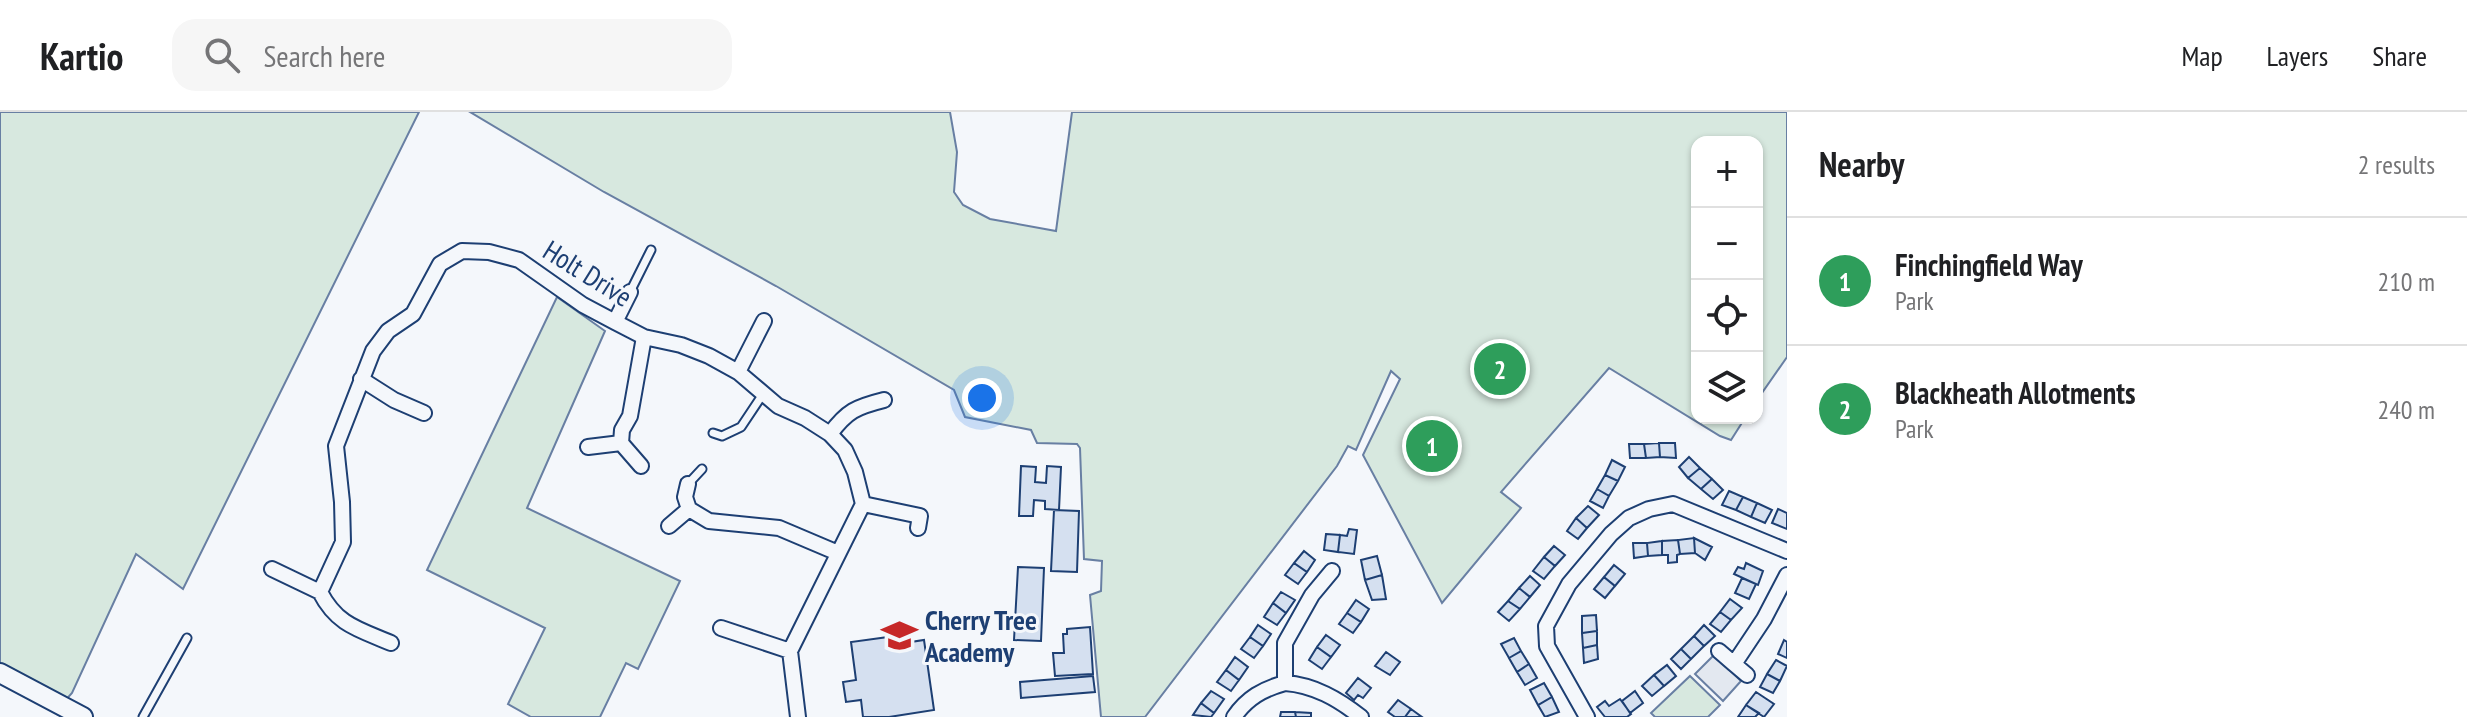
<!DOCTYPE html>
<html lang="en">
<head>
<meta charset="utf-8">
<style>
	body { margin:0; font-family:"PT Sans Narrow",sans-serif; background:#f6f6f6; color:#202124 }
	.controls { position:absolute; right:24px; top:24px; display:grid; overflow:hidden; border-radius:16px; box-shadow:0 2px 6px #0004 }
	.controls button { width:72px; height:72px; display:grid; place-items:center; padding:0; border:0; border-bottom:2px solid #e0e0e0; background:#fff; color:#202124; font:40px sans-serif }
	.you { position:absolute; left:982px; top:286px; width:28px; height:28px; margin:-20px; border:6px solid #fff; border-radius:50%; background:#1a73e8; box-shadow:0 0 0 12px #1a73e833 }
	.badge { display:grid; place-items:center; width:52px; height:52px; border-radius:50%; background:#c62828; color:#fff; font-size:26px; font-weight:700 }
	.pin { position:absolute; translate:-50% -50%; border:4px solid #fff; box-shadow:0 2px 8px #0006 }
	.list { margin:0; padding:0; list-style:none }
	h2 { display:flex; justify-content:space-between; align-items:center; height:104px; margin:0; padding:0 32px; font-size:34px }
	h2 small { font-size:26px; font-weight:400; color:#757577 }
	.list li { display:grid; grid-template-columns:52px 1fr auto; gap:24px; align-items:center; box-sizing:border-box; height:128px; padding:0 32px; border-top:2px solid #e0e0e0 }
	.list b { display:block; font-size:30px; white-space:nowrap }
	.list p { margin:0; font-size:26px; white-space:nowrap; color:#757577 }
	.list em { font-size:26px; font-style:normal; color:#757577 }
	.icon { flex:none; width:44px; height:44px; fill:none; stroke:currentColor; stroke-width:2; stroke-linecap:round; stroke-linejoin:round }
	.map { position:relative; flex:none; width:1787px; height:605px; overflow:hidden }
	header { display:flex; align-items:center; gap:48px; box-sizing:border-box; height:112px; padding:0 40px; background:#fff; border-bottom:2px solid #e0e0e0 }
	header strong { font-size:38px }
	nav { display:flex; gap:44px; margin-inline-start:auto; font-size:28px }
	.search { width:560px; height:72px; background:#f6f6f6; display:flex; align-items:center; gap:20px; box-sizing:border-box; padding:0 28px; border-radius:24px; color:#757577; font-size:30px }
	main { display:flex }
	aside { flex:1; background:#fff }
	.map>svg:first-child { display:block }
</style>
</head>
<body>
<header>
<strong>Kartio</strong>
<div class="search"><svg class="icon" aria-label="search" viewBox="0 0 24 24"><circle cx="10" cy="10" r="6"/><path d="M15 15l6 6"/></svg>Search here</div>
<nav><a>Map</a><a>Layers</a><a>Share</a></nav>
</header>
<main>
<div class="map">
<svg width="1787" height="605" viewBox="0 0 1787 605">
	<rect width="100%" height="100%" fill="#f4f7fb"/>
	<path fill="#d7e8df" stroke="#687fa3" stroke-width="2" d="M0,0H419L183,477L136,442L72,581L55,600L0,570Z
		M470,0H950L957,40L954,80L963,93L990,107L1056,119L1072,0H1787V245L1757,288V30H1697V306H1745L1731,328L1720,324L1609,256L1501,380L1521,396L1442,491L1363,343L1400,267L1391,259L1356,338L1348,334L1337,354L1145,605H1101L1090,483L1101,479L1102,449L1084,447L1080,336L1077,332L1037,331L1031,318L965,305L954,278L776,174L604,80Z
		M557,185L605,219L527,396L680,469L638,557L626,551L600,605H531L508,592L545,516L427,458Z
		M1690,564L1720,593L1708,605H1655L1651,601Z"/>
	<path fill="#e3e8f0" stroke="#687fa3" stroke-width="2" d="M1714,543L1741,569L1723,589L1695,562Z"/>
	<path fill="#d5e0f0" stroke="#1d3f73" stroke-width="2" d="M1659,331H1675L1676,346L1660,345Z
		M1659,331L1660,345L1646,346L1644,332Z
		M1629,332H1644L1646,346H1630Z
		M1689,345L1700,356L1688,366L1679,355Z
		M1612,348L1625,355L1618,369L1605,363Z
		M1021,354L1036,355L1035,370L1046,371L1047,354L1061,355L1059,398L1045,397V389L1034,388L1033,404H1019Z
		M1700,356L1712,367L1701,377L1688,366Z
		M1605,363L1618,369L1609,384L1597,377Z
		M1712,367L1723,378L1713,387L1701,377Z
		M1597,377L1609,384L1603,396L1590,389Z
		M1729,379L1743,385L1736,398L1722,393Z
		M1743,385L1757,391L1751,405L1736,398Z
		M1757,391L1772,398L1765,411L1751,405Z
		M1588,394L1599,403L1587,416L1576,406Z
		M1778,397L1787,401V417L1772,411Z
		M1054,398L1079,399L1077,460L1051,459Z
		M1576,406L1587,416L1578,427L1567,419Z
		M1349,417L1357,418L1354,442L1338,440L1340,423L1347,424Z
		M1326,422L1340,423L1338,440L1324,438Z
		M1694,426L1712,435L1705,448L1695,441Z
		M1694,426L1695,441L1680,442L1678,428Z
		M1678,428L1680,442L1677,443V450L1668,451V443H1662V429Z
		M1662,429V443L1648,444L1647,431Z
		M1633,431H1647L1648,444L1634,446Z
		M1554,434L1565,443L1555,454L1544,445Z
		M1304,439L1315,448L1307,460L1294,451Z
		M1377,444L1382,463L1365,468L1361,448Z
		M1544,445L1555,454L1544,467L1533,459Z
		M1294,451L1307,460L1298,472L1285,463Z
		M1746,451L1763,459L1758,473L1734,462L1738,455L1744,457Z
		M1614,453L1625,462L1615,474L1604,465Z
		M1018,455L1044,456L1041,529L1014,528Z
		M1382,463L1386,487L1372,488L1365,468Z
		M1530,464L1540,473L1530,485L1519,476Z
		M1604,465L1615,474L1605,486L1594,477Z
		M1742,466L1756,472L1749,487L1735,481Z
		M1519,476L1530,485L1520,497L1508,489Z
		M1281,480L1295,488L1286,501L1273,491Z
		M1730,487L1742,496L1731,508L1720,500Z
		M1356,488L1369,497L1361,510L1347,501Z
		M1508,489L1520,497L1509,509L1498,500Z
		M1273,491L1286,501L1277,513L1264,505Z
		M1720,500L1731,508L1721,520L1710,512Z
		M1347,501L1361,510L1353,521L1339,512Z
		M1596,503L1597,519L1582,521V504Z
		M1258,513L1271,522L1263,534L1250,525Z
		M1704,513L1715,524L1704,534L1694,524Z
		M1090,515L1093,562L1055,564L1053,541H1064L1063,522H1067V517Z
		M1597,519V533L1583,536L1582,521Z
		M903,523L904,531L924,528L934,598L889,605H863L861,588L846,590L843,570L856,568L851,530Z
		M1326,523L1340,533L1331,545L1317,535Z
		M1694,524L1704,534L1691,547L1681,537Z
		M1250,525L1263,534L1254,546L1241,537Z
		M1514,526L1521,539L1509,546L1501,532Z
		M1784,528L1787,530V546L1778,542Z
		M1597,533L1598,547L1584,551L1583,536Z
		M1317,535L1331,545L1322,557L1309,548Z
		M1681,537L1691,547L1681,557L1671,547Z
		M1521,539L1529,552L1517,560L1509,546Z
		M1386,540L1400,550L1390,563L1375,554Z
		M1235,545L1248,555L1239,568L1226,558Z
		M1776,548L1787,554L1780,569L1767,562Z
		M1529,552L1537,566L1525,573L1517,560Z
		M1667,553L1676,564L1664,574L1654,563Z
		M1226,558L1239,568L1231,579L1217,570Z
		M1767,562L1780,569L1773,581L1760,575Z
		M1654,563L1664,574L1652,584L1642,574Z
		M1093,564L1095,580L1021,586L1020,570Z
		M1358,566L1371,576L1363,586L1358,583L1354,588L1346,581Z
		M1544,571L1552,585L1538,593L1530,578Z
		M1211,579L1224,587L1214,601L1201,591Z
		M1635,579L1643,591L1630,601L1622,589Z
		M1756,580L1774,592L1764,605L1746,593Z
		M1552,585L1559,600L1545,605L1538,593Z
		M1620,587L1631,602L1627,605H1605L1597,595L1605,589L1609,594Z
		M1398,588L1411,597L1405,605H1395L1388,600Z
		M1201,591L1214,601L1211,605L1193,603Z
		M1746,593L1759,601L1755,605H1738Z
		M1411,597L1422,605H1405Z
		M1281,600H1295L1296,605H1280Z
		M1295,600L1311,601V605H1296Z"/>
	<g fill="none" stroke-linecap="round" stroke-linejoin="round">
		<defs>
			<path id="service" d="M630,180L651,138
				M713,321L722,324L741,315L763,282
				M688,372L702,357
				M143,605L187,526"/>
			<path id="minor" d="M615,210L630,180
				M738,260L764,209
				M361,267L394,288L424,301
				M830,322C847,299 856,295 884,288
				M588,335L621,331
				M641,354L621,331L622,318L630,304L644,225
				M688,372L685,385L689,397
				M863,392L920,404L918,416
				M669,414L689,397L709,409L779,416L838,441
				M272,457L320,480
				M721,516L790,539
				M391,531C358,517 337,513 320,480L343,430L342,390L336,334L373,239L388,219L413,202L440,152L462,139L489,140L519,148L583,193L615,210L644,225L681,233L709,244L738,260L778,294L805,306L830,322L845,338L855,360L863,392L790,539L798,605
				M1719,539L1734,552L1764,507L1787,463
				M1734,552L1747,563
				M1285,571C1314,573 1338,587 1361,605
				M1234,605C1247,586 1263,577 1285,571V531L1312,483L1332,459
				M1587,605L1547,534L1546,514L1569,472L1611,422L1629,406L1649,397L1673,392L1787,439"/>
			<path id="secondary" d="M0,561L83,605"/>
		</defs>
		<use href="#service" stroke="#1d3f73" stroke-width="11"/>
		<use href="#minor" stroke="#1d3f73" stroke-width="18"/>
		<use href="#secondary" stroke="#1d3f73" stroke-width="22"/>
		<use href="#service" stroke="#f4f7fb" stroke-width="7"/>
		<use href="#minor" stroke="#f4f7fb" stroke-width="14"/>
		<use href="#secondary" stroke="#f4f7fb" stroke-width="18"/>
	</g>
	<defs>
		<symbol id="school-bare" viewBox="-9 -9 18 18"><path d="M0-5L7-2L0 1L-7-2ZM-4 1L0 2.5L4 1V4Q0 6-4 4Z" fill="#c62828" stroke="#f4f7fb" stroke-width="2.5" paint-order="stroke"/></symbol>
	</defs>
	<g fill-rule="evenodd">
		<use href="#school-bare" x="874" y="498" width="51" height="51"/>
	</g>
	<g text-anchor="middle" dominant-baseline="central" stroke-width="6" stroke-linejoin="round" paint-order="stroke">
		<g font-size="28" fill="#1d3f73" stroke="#f4f7fb">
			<text transform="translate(588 161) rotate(32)">Holt Drive</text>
		</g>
		<g font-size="28" font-weight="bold" fill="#1d3f73" stroke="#f4f7fb" text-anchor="start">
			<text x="925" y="507">Cherry Tree<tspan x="925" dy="32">Academy</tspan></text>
		</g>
	</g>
</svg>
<div class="controls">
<button>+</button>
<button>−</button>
<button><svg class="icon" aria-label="locate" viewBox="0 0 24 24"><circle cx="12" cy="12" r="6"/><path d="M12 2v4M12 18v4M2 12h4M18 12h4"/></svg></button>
<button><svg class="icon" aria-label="layers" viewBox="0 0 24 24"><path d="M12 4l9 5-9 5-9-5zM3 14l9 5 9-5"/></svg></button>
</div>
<div class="you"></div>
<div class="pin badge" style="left:1432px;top:334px;background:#2e9e5b">1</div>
<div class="pin badge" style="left:1500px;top:257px;background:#2e9e5b">2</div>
</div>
<aside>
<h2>Nearby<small>2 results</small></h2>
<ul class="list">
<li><span class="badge" style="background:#2e9e5b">1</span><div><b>Finchingfield Way</b><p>Park</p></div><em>210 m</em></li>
<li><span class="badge" style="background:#2e9e5b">2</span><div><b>Blackheath Allotments</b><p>Park</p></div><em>240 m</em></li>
</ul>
</aside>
</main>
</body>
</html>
